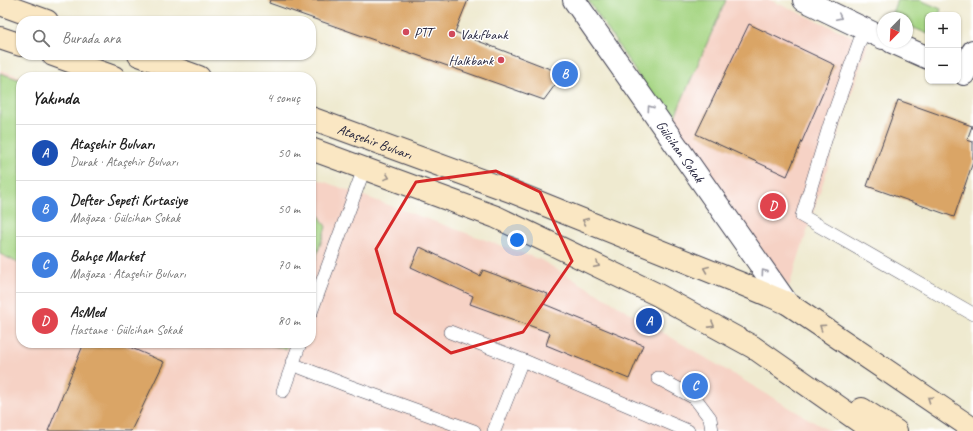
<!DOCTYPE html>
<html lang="tr">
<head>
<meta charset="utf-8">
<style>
	body { margin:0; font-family:Caveat,sans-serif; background:#f6f6f6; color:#222 }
	.controls { position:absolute; right:12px; top:12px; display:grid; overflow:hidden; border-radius:8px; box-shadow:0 1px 3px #0004 }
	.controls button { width:36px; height:36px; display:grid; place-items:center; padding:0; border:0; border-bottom:1px solid #e0e0e0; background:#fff; color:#222; font:20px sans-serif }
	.compass { position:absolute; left:877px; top:12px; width:36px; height:36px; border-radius:50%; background:#fff; box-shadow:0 1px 3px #0004; rotate:204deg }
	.you { position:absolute; left:517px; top:240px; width:14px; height:14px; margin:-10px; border:3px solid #fff; border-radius:50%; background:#1a73e8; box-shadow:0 0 0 6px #1a73e833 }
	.badge { display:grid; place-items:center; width:26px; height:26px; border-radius:50%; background:#d1495b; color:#fff; font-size:13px; font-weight:700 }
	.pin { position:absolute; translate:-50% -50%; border:2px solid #fff; box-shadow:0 1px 4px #0006 }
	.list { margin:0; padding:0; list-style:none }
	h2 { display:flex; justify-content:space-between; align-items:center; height:52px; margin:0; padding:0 16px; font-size:17px }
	h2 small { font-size:13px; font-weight:400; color:#767676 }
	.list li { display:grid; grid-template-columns:26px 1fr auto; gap:12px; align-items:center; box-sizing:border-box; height:56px; padding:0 16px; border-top:1px solid #e0e0e0 }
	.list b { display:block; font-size:15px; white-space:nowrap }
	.list p { margin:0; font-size:13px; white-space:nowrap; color:#767676 }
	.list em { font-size:13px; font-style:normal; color:#767676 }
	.icon { flex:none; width:22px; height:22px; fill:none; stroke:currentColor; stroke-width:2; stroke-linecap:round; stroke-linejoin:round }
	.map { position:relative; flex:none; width:973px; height:431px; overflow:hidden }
	.search { position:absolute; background:#fff; box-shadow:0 1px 3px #0004; left:16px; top:16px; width:300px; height:44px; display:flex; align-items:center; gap:10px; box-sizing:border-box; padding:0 14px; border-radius:16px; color:#767676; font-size:15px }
	.panel { position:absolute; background:#fff; box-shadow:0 1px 3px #0004; left:16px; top:72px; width:300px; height:276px; border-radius:16px }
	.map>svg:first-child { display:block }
</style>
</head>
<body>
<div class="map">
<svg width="973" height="431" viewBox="0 0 973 431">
	<rect width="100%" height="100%" fill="#fff"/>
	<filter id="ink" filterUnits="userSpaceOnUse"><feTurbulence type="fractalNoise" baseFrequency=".025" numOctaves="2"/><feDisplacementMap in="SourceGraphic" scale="8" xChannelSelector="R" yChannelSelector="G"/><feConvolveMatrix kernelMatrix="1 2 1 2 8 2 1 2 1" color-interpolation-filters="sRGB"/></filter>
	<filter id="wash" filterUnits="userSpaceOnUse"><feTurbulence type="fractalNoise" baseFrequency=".012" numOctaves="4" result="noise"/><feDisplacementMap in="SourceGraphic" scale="16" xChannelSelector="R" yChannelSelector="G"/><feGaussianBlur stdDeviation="0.9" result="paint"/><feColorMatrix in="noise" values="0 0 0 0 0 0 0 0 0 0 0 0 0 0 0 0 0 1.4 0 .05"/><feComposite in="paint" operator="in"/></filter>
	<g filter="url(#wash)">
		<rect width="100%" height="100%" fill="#efead0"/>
		<path fill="#f6d2c5" d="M726,0H770L868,43L789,287L671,125Z
			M0,70L22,77H21V343H311V177L541,260L829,431H0Z"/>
		<path fill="#a6d583" stroke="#647c5f" d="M588,0H726L671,125Z
			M897,0H920L941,9L939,15H928V34L907,25V18H890Z
			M0,73L21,80V264L0,254Z
			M311,201L326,227L311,273Z
			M264,343H288L286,349Z"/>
		<g id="blocks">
			<path fill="#daa566" d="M270,0H468L455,32L563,74L544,100L269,3Z
				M749,24L835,65L787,176L696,134Z
				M898,100L972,126L967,140L973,142V162L954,217L867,186Z
				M420,247L480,276L483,270L548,294L544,304L643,345L629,379L546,345L550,333L470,304L473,296L411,267Z
				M84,343H120L164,362L131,431H48Z"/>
		</g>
	</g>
	<g filter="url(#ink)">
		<use href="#blocks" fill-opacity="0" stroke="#414051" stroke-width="1"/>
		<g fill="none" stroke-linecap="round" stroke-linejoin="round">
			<defs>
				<path id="lane" d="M864,29L830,124L802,216L973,314
					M311,312L364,169
					M450,332L522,360L688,431
					M292,364L346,385L474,431
					M658,378L695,398L710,418L712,431
					M283,391L300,343
					M494,431L522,360"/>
				<g id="street">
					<path id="s1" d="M574,0L787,303"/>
					<path d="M804,0L883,38"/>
					<path d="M892,42L928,58"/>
					<path d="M964,74L973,51"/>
				</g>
				<g id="secondary">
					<path d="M0,4L47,21"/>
					<path d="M0,38L21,45"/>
					<path d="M53,55L114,77"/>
					<path d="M139,55L199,77"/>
					<path id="s2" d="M311,118L513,192L742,284L787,303L973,429"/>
					<path d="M311,149L496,217L656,294L753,347L873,431"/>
					<path d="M862,409L896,431"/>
				</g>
			</defs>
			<use href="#lane" stroke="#414051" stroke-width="14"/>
			<use href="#street" stroke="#414051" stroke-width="24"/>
			<use href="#secondary" stroke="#414051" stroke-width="24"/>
			<use href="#lane" stroke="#fff" stroke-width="13"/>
			<use href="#street" stroke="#fff" stroke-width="22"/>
			<use href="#secondary" stroke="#fae7c3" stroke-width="22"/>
		</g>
		<defs><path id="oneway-chevron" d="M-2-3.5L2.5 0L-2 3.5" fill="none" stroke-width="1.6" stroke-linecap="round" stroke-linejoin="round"/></defs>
		<g stroke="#9c9ca7">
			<use href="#oneway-chevron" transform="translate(839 17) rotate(26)"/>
			<use href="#oneway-chevron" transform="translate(650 108) rotate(-125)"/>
			<use href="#oneway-chevron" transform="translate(764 272) rotate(-125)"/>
		</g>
		<g stroke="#998e86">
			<use href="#oneway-chevron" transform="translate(387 177) rotate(20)"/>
			<use href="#oneway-chevron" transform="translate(585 221) rotate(-158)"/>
			<use href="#oneway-chevron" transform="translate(597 265) rotate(26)"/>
			<use href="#oneway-chevron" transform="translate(706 269) rotate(-158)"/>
			<use href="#oneway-chevron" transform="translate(712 325) rotate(29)"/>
			<use href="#oneway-chevron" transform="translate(822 327) rotate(-146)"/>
			<use href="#oneway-chevron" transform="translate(930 399) rotate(-146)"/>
		</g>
	</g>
	<path fill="none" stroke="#d62828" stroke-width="3" stroke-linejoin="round" d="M496,171L540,192L572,261L523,332L451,353L395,313L376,249L416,182Z"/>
	<g fill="#d1495b" stroke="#fff" stroke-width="1.5">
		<circle cx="406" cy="32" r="4"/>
		<circle cx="452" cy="34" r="4"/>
		<circle cx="501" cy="60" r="4"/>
	</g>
	<g text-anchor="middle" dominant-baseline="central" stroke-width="3" stroke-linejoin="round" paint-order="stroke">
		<g font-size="14" fill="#22223b" stroke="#fff" text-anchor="start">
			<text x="414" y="32">PTT</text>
			<text x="460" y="34">Vakıfbank</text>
			<text x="493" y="60" text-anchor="end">Halkbank</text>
		</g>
		<g font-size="14" fill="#22223b" stroke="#fff">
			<text stroke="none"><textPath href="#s2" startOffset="68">Ataşehir Bulvarı</textPath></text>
			<text stroke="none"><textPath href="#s1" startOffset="185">Gülcihan Sokak</textPath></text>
		</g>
	</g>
</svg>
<div class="controls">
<button>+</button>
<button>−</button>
</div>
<svg class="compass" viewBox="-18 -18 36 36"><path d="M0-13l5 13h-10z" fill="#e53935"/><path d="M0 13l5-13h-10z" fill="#767676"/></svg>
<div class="you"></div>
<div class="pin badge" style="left:649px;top:321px;background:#1a4fb4">A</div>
<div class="pin badge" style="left:565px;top:74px;background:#3f7fe0">B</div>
<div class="pin badge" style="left:695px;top:386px;background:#3f7fe0">C</div>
<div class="pin badge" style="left:773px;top:206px;background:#e0444e">D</div>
<div class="search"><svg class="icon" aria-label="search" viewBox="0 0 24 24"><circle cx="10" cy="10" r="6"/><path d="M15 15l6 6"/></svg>Burada ara</div>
<section class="panel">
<h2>Yakında<small>4 sonuç</small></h2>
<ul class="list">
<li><span class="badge" style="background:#1a4fb4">A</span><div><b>Ataşehir Bulvarı</b><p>Durak · Ataşehir Bulvarı</p></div><em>50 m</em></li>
<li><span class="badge" style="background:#3f7fe0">B</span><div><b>Defter Sepeti Kırtasiye</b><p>Mağaza · Gülcihan Sokak</p></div><em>50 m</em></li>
<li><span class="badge" style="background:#3f7fe0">C</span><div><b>Bahçe Market</b><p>Mağaza · Ataşehir Bulvarı</p></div><em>70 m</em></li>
<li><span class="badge" style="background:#e0444e">D</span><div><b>AsMed</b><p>Hastane · Gülcihan Sokak</p></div><em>80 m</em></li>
</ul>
</section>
</div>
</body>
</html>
